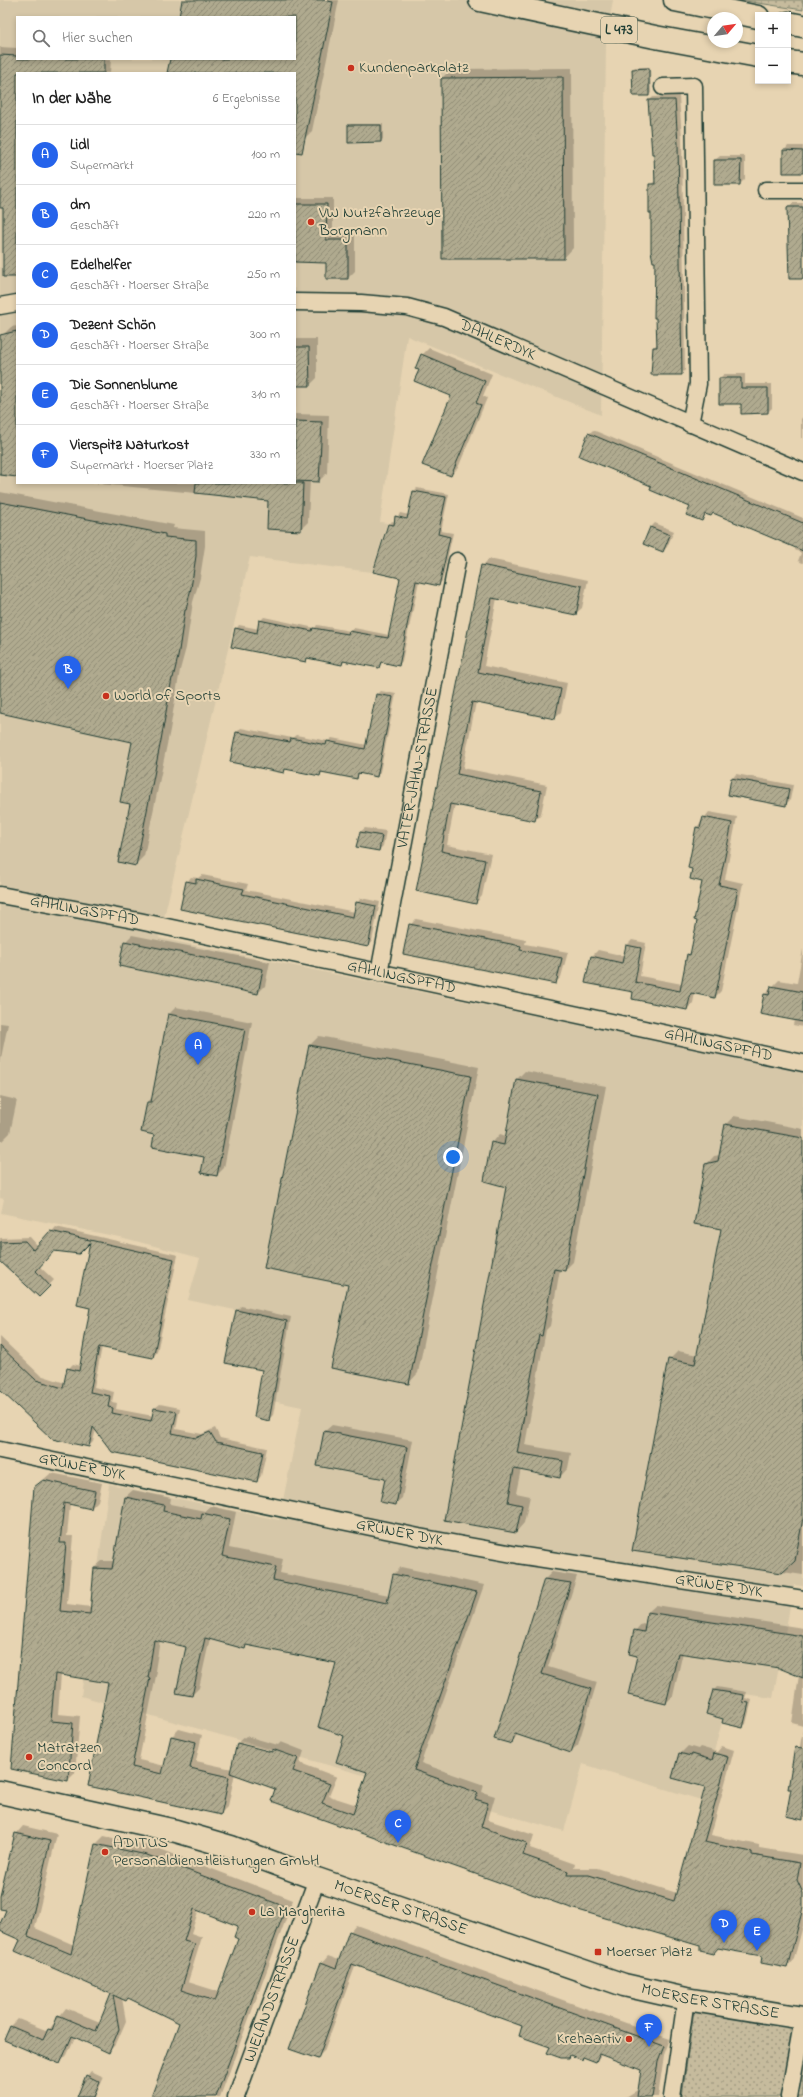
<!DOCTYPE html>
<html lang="de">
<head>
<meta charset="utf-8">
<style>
	body { margin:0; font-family:"Indie Flower",sans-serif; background:#f2f2f2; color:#222 }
	.controls { position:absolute; right:12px; top:12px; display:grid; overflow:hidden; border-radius:0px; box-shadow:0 2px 6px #0003 }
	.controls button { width:36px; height:36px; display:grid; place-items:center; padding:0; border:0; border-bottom:1px solid #e0e0e0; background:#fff; color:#222; font:20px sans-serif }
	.compass { position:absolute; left:707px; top:12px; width:36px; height:36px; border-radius:50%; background:#fff; box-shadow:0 2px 6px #0003; rotate:61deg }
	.you { position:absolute; left:453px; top:1157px; width:14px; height:14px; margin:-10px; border:3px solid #fff; border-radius:50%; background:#1a73e8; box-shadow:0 0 0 6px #1a73e833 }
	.badge { display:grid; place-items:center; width:26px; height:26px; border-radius:50%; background:#2563eb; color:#fff; font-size:13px; font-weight:700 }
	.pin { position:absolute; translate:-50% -33px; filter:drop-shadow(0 1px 2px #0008) }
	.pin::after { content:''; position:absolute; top:21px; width:14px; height:12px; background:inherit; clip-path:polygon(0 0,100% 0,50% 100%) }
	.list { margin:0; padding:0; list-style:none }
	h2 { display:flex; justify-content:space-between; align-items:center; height:52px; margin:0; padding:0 16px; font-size:17px }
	h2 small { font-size:13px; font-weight:400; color:#767676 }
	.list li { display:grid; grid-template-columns:26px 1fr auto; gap:12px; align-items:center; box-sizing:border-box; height:60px; padding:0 16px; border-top:1px solid #e0e0e0 }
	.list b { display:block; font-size:15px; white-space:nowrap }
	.list p { margin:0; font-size:13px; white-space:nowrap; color:#767676 }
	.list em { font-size:13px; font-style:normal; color:#767676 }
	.icon { flex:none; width:22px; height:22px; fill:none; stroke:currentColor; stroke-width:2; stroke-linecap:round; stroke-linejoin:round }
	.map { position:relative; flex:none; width:803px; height:2097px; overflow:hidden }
	.search { position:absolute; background:#fff; box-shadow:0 2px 6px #0003; left:16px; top:16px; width:280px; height:44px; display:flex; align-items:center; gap:10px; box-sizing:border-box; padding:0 14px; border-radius:0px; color:#767676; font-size:15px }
	.panel { position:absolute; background:#fff; box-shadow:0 2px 6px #0003; left:16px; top:72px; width:280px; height:412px; border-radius:0px }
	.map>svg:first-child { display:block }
</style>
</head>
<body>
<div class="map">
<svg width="803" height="2097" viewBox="0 0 803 2097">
	<defs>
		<pattern id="grass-dots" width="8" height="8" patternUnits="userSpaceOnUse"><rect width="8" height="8" fill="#c6bb9d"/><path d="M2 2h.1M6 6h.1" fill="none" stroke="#a09981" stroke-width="1.8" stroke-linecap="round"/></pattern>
		<pattern id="building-hatch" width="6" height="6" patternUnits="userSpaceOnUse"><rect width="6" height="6" fill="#b0aa8f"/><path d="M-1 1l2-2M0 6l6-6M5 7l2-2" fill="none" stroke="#8f8c76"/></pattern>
	</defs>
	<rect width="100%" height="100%" fill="#e7d4b2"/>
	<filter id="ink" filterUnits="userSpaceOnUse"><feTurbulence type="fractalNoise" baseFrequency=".025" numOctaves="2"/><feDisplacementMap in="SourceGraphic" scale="8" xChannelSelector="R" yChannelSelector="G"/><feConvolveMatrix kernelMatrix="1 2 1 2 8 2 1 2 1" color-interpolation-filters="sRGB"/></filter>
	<g filter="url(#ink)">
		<path fill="#d6c7a8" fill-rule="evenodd" d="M0,0H613L606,43L601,415L407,336L380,522L387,523L372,572L250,557L159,938L803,1071V1586L794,1585L773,1698L730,1692L701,1800L583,1764L564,1831L81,1696L109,1484L279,1520L302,1407L272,1401L258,1315L188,1300L200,1258L124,1238L1,1213L4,1199L0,1198ZM17,17H295V59H17ZM17,73H295V483H17Z"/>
		<path fill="url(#grass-dots)" stroke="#727c68" d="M739,0H803V10Z
			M694,2010L803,2029V2097H682Z"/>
		<path fill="#0003" fill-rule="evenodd" d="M183,0H339L312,131L304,139L295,137V73H168L171,59H295V17H180Z
			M0,47L17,48V59H111L110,73H17V276L4,207H0Z
			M635,67H650L651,93L649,95L633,69Z
			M572,68L573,248L564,258L442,78L451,69Z
			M679,96L682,139L685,370L681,374L654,347L658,343L656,261L650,185L656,180L655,153L649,101L653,97Z
			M351,124H383V139L381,141L349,126Z
			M788,146H803V172L784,151Z
			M720,156H745V179L740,184H715V160Z
			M295,198H333V233L355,234V271L348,278L327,262L295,261Z
			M793,203H803V278L788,207Z
			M17,326V476L0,474V357L3,335L11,327Z
			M295,339H317V378L310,385L295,386Z
			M429,348L492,374L483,396L487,398L458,468L451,475L452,396L420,370L422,355Z
			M724,374H745V384H772V408L768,412L742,402L720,378Z
			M295,414L329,415L327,473L319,481L310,480L308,522L300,530L269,500L91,483H295Z
			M803,417V438H801V419Z
			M593,430L803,518V563L798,561L801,553L795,550L796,547L714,513L711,515L707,513L702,520L691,506L653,486L589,434Z
			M417,488L449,494L441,531L453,533L442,581L439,585L419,581L402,661L399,665L383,661L379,667L345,661L342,664L309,657L306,661L236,629L239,625L259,629L260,621L264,617L315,628L317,625L350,631L354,628L389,635L401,577L389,525L392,521L395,522L400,513L409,515L414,491ZM398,516L412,519V521L398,518Z
			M0,492L174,525L173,528L205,531V546L200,578L193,602L186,648L180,670L170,730L144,856L135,865L131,803L133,741L0,712Z
			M655,523L674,531L667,547L663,551L651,527Z
			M489,559L588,580L582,608L575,614L497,598L484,666L567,683L561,712L554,718L476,702L463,768L547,785L541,814L535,820L455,804L447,845L491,854L482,896L476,903L417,891L482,566Z
			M381,691L396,694L380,772L377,776L360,773L356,778L323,771L320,775L287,768L284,772L231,762L237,732L241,728L292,738L296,735L328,741L332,738L367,745L377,695Z
			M736,774L793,785L790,800L786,804L732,779Z
			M709,812L737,817L725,879L743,883L721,991L715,997L695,993L693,1003L687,1009L634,991L592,956L598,950L625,956L626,946L632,940L646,943L640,976L682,984L688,955L692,950L699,920L703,881L697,827Z
			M365,828L386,831L383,846L379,850L360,832Z
			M202,875L248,884L246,890L355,912L357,903L361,898L380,902L372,941L368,946L187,882L191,877L198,878Z
			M416,919L526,940L525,944L568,952L561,977L555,983L410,925Z
			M132,935L270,962L265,986L258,993L125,942Z
			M803,949V1027L793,1025L794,1020L764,995L779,980L797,983Z
			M176,1007L252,1022L224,1168L217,1175L206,1157L155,1134L148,1102L153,1096L169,1014Z
			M0,1023L8,1024L0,1063Z
			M319,1036L479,1067L418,1373L409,1383L349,1284L310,1045Z
			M525,1071L606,1086L573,1262L565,1270L560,1269L550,1326L546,1330L525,1445L571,1453L568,1468L560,1477L521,1469L516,1493L530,1496L524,1523L516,1532L445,1520L507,1186L492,1143L500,1134L506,1136L517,1079Z
			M0,1096L17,1100L10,1133L2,1141H0Z
			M734,1116L803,1129V1575L633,1550L669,1360L678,1351L698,1355L722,1228L706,1165L714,1156L720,1155L726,1124Z
			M56,1227L178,1255L157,1352L153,1357L102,1347L94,1387L114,1392L112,1402L117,1403L116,1409L153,1416L155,1408L160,1404L180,1408L176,1429L202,1434L215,1428L220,1438L267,1448L261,1476L257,1481L96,1429L93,1442L89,1446L0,1389V1337L40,1375L65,1383L68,1369L73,1364L81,1366L91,1307L78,1305L91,1240L79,1253L54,1250L39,1266L54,1280L39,1296L0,1260V1238L30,1237L38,1246Z
			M241,1306L291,1317L273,1415L268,1420L263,1369L237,1311Z
			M332,1425L413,1440L402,1498L395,1504L386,1478L325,1431Z
			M51,1473L102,1483L98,1501L91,1508L70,1504L67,1536H73L67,1604L91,1607L94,1568L102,1561H114L125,1497L133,1490L171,1498L170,1504L205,1511L211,1506L236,1512L229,1548L283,1559L280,1573L389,1595L394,1574L401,1567L484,1585L421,1763L484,1785L482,1792L495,1796L488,1820L534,1835L530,1848L575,1864L574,1868H597L677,1893L706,1786L680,1754L688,1746L698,1749L700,1747L717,1752L722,1746L734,1750L711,1835L759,1845V1848L803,1855V1926L794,1959L787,1967L763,1956L700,1945L235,1773L228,1806L221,1813L89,1785L109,1682L61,1674L58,1714L80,1716L75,1773L68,1780L12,1768L35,1487ZM210,1638L244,1648L248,1644L338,1663L345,1736L369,1771L357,1805L329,1796L337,1777L300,1763L304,1751L281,1742L278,1745L246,1736L238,1743L232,1769L196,1761L202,1735L179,1729L171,1737L165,1766L139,1760L157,1671H155L160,1640L187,1646L192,1695L199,1688ZM242,1743L277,1752L276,1754L242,1745Z
			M552,1572L577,1576L548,1667L597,1682L578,1745L571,1751L518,1734L511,1743L545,1579Z
			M656,1605L803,1628V1726L792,1723L799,1675L779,1667L683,1652L673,1696L666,1703L638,1655L635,1631L642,1623L646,1624L648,1612Z
			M717,1687L747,1692L745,1698L752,1700L746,1724L742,1727L724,1718L707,1713L714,1690Z
			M803,1730V1819L792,1788Z
			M23,1826L57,1834L35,1928L74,1945L96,1844L104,1836L155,1847L293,1900L220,2097H152L180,2022L128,1997L122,1998L126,2021L116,2044L108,2052L75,2037L67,2055L60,2063L11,2026L18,2019L48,2031L66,2008L100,2022L112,1994L21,1939L0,1930L8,1910L0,1908V1901L16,1834ZM199,1909L240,1925V1938L220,1992L188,1982L202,1937L191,1933Z
			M356,1925L670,2039L664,2055L658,2097H626L639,2089L642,2069L602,2054L596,2061L584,2056L582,2059L571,2055L569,2057L551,2047L524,2025L356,1964L324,2051L317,2058L322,1963L328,1956L339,1960L350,1932Z
			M91,2071L104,2077L95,2097H78L87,2076Z"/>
		<path fill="url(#building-hatch)" stroke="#1f3d34" fill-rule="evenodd" d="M182,0H322L333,2L302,153L295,152V73H167L170,59H295V17H179Z
			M0,55L17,56V59H104V73H17V277H3V208H0Z
			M649,68V96H633L632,69Z
			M563,77L564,259H442L441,78Z
			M648,100H675L678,144L682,375H651L653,347H657L656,318H654L655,262H653L651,251V213H649V184H655L654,154H652Z
			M348,125H381V142L348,143Z
			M783,150L803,151V173H783Z
			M714,160H741L740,185H714Z
			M295,204H327L326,240H348V279H326V263L295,262Z
			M787,207H803V279H789Z
			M17,331V477L0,475V335Z
			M295,347H309L310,386H295Z
			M421,354L485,381L476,403L481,405L451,476L422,465L451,396L414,381L419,370L415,369Z
			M719,378H741V388H768V413L741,414V404H719Z
			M295,421L322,422L319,482L295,481Z
			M588,433L803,523V551L713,513L711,516L705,514L702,521L686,515L690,507L650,490L651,486L579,456Z
			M196,483H303L301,531L267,529L268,501L195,493Z
			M413,491L446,497L438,534L450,537L439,586L416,581L399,666L381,662L379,668L343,661L342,665L307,658L306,662L231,647L235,628L257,633L259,620L312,631L313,628L348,634L349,631L388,638L400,578L373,572L388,524L394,525L395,516L407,519Z
			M0,502L165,534V537L196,540V556L191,588L186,610H185L178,657L173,678H172L161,740L136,866L118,862L130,804L120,802L132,742L0,713Z
			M650,527L670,535L663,552L643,544Z
			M481,565L582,586L576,615L492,598L478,672L561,689L555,719L472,702L457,774L541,791L535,821L450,804L441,851L485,860L476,904L416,891Z
			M376,694L393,697L377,777L358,773L357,779L321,772L320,776L285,769L284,773L230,762L236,732L290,742L291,738L326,745L327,741L365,749Z
			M731,778L789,789L786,806L728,795Z
			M703,817L732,823L719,885L738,889L715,998L691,993L687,1010L632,999L633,992L585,983L591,956L622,963L626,945L641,948L635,982L680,991L687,954L690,955L697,921L694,920L702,882L690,879L692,869L688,868L696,827L700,828Z
			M360,832L382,836L379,851L356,847Z
			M196,879L244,889L242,894L353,917L356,902L376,906L368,947L180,909L186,881L196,883Z
			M409,924L521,946L520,950L562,958L556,984L403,954Z
			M124,941L263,969L258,994L119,966Z
			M771,986L803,992V1022L760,1014L764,994L769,995Z
			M168,1014L245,1029L217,1176L201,1173L204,1157L152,1147L154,1135L141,1132L147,1102H151Z
			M309,1045L471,1076L409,1384L331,1368L348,1285L264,1268Z
			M516,1079L598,1094L565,1271L554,1269L542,1336L539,1335L517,1453L563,1461L560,1478L514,1469L508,1502L522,1505L516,1533L444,1520L506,1187L484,1181L491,1142L504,1145Z
			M725,1124L803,1138V1518L795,1561L782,1573L632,1551L668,1359L695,1364L721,1229L694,1224L705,1164L718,1161Z
			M50,1231L174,1259L153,1358L99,1347L90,1392L110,1396L108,1407L113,1408L112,1413L151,1421L154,1408L177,1412L172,1433L196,1438L210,1432L216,1442L263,1452L257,1482L112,1452L93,1427L89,1447L52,1439L0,1390V1346L36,1380L63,1388L67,1368L79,1371L90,1308L77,1305L90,1243L79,1254L54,1251L36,1271L50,1286L39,1297L0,1261V1242L25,1241L33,1250Z
			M236,1310L287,1321L269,1421L254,1417L262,1370L225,1363Z
			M324,1431L407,1447L396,1505L380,1502L385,1479L317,1466Z
			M43,1480L95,1491L91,1509L64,1503L60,1543H66L60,1611L90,1614L94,1568L112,1569L125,1497L164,1505L163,1511L201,1519L202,1513L230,1519L222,1556L276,1567L273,1580L387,1603L393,1574L477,1592L414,1770L478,1793L475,1799L488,1803L481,1827L527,1843L523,1855L568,1871L567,1875H589L674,1901L705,1787L672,1778L679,1753L691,1756L692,1754L712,1760L714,1753L728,1757L704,1842L752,1852V1855L800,1863L797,1880L803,1893V1908L787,1968L761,1963L762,1956L733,1951L718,1948L713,1954L700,1951V1946L568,1907L271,1801L275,1789L230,1773L237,1743L272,1752V1749L298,1758L293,1771L330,1784L322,1803L353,1814L367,1772L336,1762L344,1736L318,1727L336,1663L246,1645L245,1649L205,1638L192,1696L176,1693L186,1647L154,1640L148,1678H150L132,1767L162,1774L171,1736L196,1742L190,1768L229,1777L221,1815L88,1786L108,1683L55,1674L51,1721L73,1723L68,1781L11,1769L34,1487Z
			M544,1579L571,1583L542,1674L591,1689L571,1753L515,1734L512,1744L494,1739Z
			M647,1612L803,1636V1678L779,1668L678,1653L666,1704L628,1695L637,1656L629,1654L634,1630L644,1632Z
			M713,1690L744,1695L743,1702L749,1703L743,1728L722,1723L723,1719L706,1714Z
			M795,1747L803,1748V1820L786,1816L791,1789H788Z
			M15,1833L50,1841L28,1936L71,1954L95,1844L147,1855L286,1907L216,2097H151L179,2023L128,1998L126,2001L113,1995L119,2029L109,2053L72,2036L60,2064L4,2040L10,2026L43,2040L48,2029L52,2030L58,2015L96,2031L111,1994L15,1951L20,1940L0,1931V1924L6,1910L0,1909V1896ZM194,1909L238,1926L234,1937L238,1939L215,2001L181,1990L195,1944L184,1941Z
			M349,1931L664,2046L658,2062L652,2097H637L641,2070L599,2054L596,2062L583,2057L582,2060L570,2055L569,2058H561L547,2053L550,2047L519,2036L522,2026L352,1964L318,2059L289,2049L321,1962L336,1968Z
			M86,2075L100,2082L94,2097H77Z"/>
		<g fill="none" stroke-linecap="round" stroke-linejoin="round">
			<defs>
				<g id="minor">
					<path d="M663,87L694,86L698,384L690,424"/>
					<path d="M766,190H803"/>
					<path id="s1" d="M295,302L361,303L407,307L444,317L803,472"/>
					<path d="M0,306L17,303"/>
					<path id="s2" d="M0,895L139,921L803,1063"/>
					<path id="s3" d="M379,973L457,561"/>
					<path id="s4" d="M0,1450L419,1537L518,1555L803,1599"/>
					<path id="s5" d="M236,2097L317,1879"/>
					<path d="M672,2097L686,1999"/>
					<path d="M789,2097L803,2018"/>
				</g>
				<g id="secondary">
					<path id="s6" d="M0,1792L176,1831L231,1847L317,1879L624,1985L686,1999L803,2018"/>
				</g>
				<path id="primary" d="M480,0L655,37L758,56
					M675,0L758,17
					M788,23L803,26
					M788,62L803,64"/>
			</defs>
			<use href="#minor" stroke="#1f3d34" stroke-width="19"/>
			<use href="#secondary" stroke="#1f3d34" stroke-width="25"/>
			<use href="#primary" stroke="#1f3d34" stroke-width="25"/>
			<use href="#minor" stroke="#e7d4b2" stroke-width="16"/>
			<use href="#secondary" stroke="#e7d4b2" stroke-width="22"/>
			<use href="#primary" stroke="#e7d4b2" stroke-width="22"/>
		</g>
	</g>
	<g fill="#c8321e" stroke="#e7d4b2" stroke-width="1.5">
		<circle cx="351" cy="68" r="4"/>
		<circle cx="311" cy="222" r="4"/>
		<circle cx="106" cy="696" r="4"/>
		<circle cx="29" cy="1757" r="4"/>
		<circle cx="105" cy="1852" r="4"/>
		<circle cx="252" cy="1912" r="4"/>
		<rect x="594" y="1948" width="8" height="8" rx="2"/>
		<circle cx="629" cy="2039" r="4"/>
	</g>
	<g text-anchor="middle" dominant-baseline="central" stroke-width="4" stroke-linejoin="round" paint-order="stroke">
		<rect fill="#e7d4b2" stroke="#5b6a5a" stroke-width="1" x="601" y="17" width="36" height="26" rx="3"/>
		<g font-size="15" font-weight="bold" fill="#1f3d34">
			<text x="619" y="30">L 473</text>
		</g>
		<g font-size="16" fill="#1f3d34" stroke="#e7d4b2" text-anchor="start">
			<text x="359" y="68">Kundenparkplatz</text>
			<text x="319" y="213">VW Nutzfahrzeuge<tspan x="319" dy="18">Borgmann</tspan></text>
			<text x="114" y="696">World of Sports</text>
			<text x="37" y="1748">Matratzen<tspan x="37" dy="18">Concord</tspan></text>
			<text x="113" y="1843">ADITUS<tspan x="113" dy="18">Personaldienstleistungen GmbH</tspan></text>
			<text x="260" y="1912">La Margherita</text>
			<text x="606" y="1952">Moerser Platz</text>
			<text x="621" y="2039" text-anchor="end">Krehaartiv</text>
		</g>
		<g font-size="16" fill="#1f3d34" stroke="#e7d4b2">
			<text stroke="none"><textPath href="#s1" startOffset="209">DAHLERDYK</textPath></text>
			<text stroke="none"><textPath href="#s3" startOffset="209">VATER-JAHN-STRASSE</textPath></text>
			<text stroke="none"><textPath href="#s2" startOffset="86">GAHLINGSPFAD</textPath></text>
			<text stroke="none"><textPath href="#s2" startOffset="410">GAHLINGSPFAD</textPath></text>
			<text stroke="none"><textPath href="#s2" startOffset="734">GAHLINGSPFAD</textPath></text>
			<text stroke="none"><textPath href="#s4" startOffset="84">GRÜNER DYK</textPath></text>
			<text stroke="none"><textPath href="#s4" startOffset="408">GRÜNER DYK</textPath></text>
			<text stroke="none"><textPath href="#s4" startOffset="732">GRÜNER DYK</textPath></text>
			<text stroke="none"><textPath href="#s6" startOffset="418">MOERSER STRASSE</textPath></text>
			<text stroke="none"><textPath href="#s5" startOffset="104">WIELANDSTRASSE</textPath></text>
			<text stroke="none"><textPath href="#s6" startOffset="742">MOERSER STRASSE</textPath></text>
		</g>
	</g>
</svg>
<div class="controls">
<button>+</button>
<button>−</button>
</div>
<svg class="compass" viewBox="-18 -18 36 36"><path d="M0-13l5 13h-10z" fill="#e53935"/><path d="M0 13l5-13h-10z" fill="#767676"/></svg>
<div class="you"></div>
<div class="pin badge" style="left:198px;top:1065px">A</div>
<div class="pin badge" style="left:68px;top:689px">B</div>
<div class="pin badge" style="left:398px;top:1843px">C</div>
<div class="pin badge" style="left:724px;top:1943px">D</div>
<div class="pin badge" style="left:757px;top:1951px">E</div>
<div class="pin badge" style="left:649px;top:2047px">F</div>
<div class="search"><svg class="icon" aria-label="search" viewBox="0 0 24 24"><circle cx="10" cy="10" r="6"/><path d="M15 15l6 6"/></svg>Hier suchen</div>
<section class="panel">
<h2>In der Nähe<small>6 Ergebnisse</small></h2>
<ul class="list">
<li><span class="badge">A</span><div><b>Lidl</b><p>Supermarkt</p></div><em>100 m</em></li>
<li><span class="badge">B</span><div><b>dm</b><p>Geschäft</p></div><em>220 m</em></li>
<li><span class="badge">C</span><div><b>Edelhelfer</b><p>Geschäft · Moerser Straße</p></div><em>250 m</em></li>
<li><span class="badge">D</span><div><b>Dezent Schön</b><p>Geschäft · Moerser Straße</p></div><em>300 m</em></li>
<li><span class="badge">E</span><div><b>Die Sonnenblume</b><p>Geschäft · Moerser Straße</p></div><em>310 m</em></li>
<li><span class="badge">F</span><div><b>Vierspitz Naturkost</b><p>Supermarkt · Moerser Platz</p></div><em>330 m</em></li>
</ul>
</section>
</div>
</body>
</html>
